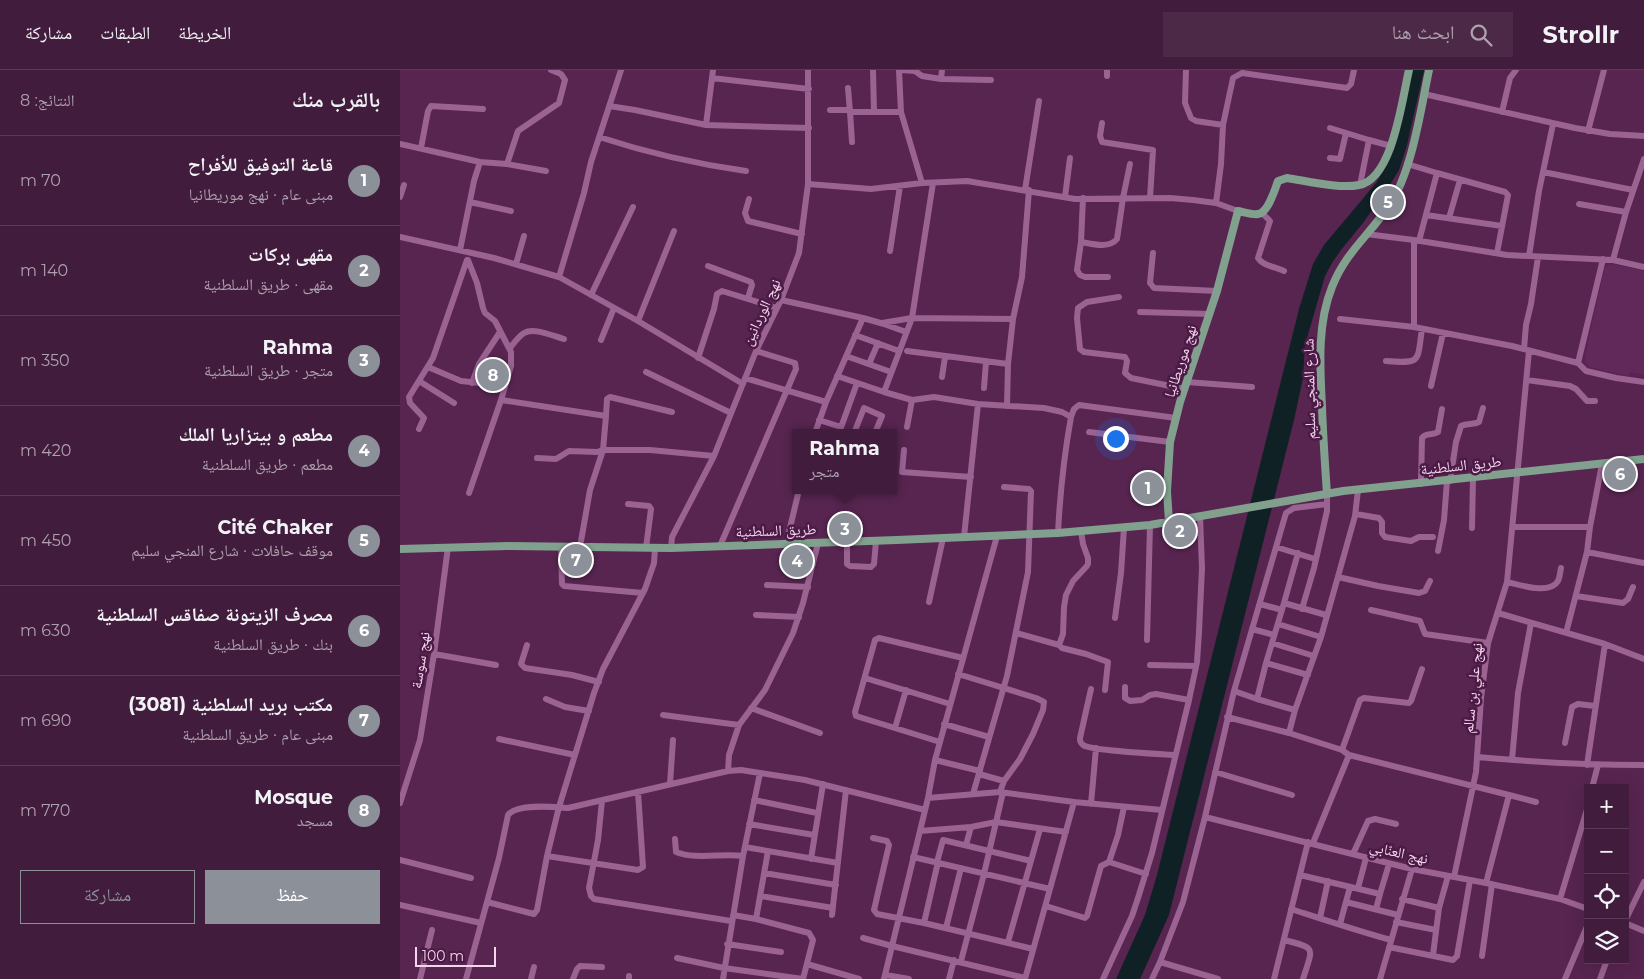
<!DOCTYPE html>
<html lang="ar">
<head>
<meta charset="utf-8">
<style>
	body { margin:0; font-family:Montserrat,"Noto Naskh Arabic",sans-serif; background:#4c2947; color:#f1f3f6; direction:rtl }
	.controls { position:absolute; right:15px; bottom:15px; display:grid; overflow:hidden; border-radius:0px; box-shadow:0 5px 20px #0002 }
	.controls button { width:45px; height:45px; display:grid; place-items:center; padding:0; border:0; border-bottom:1px solid #5a3a56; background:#411c3c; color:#f1f3f6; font:25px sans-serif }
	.scale { position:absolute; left:15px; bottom:12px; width:81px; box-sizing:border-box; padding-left:5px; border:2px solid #f4d5ee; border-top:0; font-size:14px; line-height:18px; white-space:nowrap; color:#f4d5ee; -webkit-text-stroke:4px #4b1a45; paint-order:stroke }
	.you { position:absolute; left:715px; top:368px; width:18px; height:18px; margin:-12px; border:4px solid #fff; border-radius:50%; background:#1a73e8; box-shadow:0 0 0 8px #1a73e833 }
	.badge { display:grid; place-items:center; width:32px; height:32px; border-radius:50%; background:#8c9099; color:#fff; font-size:16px; font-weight:700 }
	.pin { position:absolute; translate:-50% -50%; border:2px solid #fff; box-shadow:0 1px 5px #0006 }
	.popup { position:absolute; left:392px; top:359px; width:105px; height:65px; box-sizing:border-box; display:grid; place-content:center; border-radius:0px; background:#411c3c; filter:drop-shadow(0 1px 4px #0005); font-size:16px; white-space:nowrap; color:#aea1af }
	.popup b { font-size:19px; color:#f1f3f6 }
	.popup::after { content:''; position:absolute; left:50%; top:100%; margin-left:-10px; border:10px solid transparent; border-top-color:#411c3c }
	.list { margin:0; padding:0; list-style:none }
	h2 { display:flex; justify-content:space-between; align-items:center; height:65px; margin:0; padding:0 20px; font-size:21px }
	h2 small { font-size:16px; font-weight:400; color:#aea1af }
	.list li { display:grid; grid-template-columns:32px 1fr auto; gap:15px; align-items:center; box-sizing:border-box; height:90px; padding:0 20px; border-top:1px solid #5a3a56 }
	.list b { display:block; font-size:19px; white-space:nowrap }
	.list p { margin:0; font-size:16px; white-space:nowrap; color:#aea1af }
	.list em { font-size:16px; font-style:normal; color:#aea1af }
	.actions { display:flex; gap:10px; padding:15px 20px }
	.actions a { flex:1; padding:11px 0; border:1px solid #8c9099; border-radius:0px; text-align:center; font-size:18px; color:#8c9099 }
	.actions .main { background:#8c9099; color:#fff }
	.icon { flex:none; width:28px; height:28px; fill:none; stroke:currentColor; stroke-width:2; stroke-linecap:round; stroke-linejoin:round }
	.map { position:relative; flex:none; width:1244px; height:909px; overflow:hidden; direction:ltr }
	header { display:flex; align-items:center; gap:30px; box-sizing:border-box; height:70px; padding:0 25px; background:#411c3c; border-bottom:1px solid #5a3a56 }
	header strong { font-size:24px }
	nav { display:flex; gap:28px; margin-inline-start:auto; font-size:18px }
	.search { width:350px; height:45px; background:#4c2947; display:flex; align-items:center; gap:12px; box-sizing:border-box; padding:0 18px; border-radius:0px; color:#aea1af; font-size:19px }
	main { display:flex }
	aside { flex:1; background:#411c3c }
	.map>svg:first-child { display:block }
</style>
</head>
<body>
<header>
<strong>Strollr</strong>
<div class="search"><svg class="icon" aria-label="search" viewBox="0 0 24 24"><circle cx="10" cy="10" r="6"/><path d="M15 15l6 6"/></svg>ابحث هنا</div>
<nav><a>الخريطة</a><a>الطبقات</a><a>مشاركة</a></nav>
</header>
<main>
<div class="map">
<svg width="1244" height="909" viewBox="0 0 1244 909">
	<rect width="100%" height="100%" fill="#572550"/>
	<path fill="#61285a" d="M1212,194L1244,201V305L1230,302L1228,306L1190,297L1185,290L1189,267L1205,197Z"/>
	<path fill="#0f2125" d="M1013,0H1024L1007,75L999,100L991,113L963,153L941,180L932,193L925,206L905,275L903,308L894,350L769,845L740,909H716L745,845L757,805L899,239L913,194L924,175L976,113L988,93L997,66Z"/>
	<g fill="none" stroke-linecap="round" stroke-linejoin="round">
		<path stroke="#9b6392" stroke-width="6" d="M313,0L306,55L409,58
			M473,0L474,42H501
			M499,0L501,42L522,113
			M502,0L515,1L522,6L541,9L591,10
			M786,0L785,33L791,48L796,51L823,55L821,94L816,133
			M707,6V0
			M312,8L409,19
			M541,9L542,0
			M448,18L450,42H474
			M1024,24L1175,58L1210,64L1244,66
			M209,36L235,40L306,55
			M430,40H449
			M450,42L452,72
			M1102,42L1110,8L1116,0
			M702,53L700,66L702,72L753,80L750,128
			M823,55L833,8L842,3L947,18L951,14L954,0
			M930,58L969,70L991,76
			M1188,61L1204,0
			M199,67C248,83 296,94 346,101
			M0,74L80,92L107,94L146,101
			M21,78L28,41L31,36L83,39
			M930,88L940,89L946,63
			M107,94L118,61L159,33L165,10L161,4L151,0
			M1007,94L1037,103
			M1143,102L1233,120
			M533,113L512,248L484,322L512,330L534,327L578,334L644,338L662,342L671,347C664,386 660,423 658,463
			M408,114L471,119L522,113L567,111L675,129L770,128L793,130L816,133L838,141
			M960,115L969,70
			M625,120L639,31
			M0,127L4,115
			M665,127L670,88
			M683,128L681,172L677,200L680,205L685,207H708
			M349,129L345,143L348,151L402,164
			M70,132L111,141
			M1179,134L1226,142
			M862,143L870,151L858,188C863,196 876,197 884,201
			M1026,145L1102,156
			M1049,148L1060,110
			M966,164L1014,170L1107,185L1213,190L1244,197
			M0,167L94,188L159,207L238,251L343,314
			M1014,170V257
			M1019,171L1037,103L1105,122L1108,125L1097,183
			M681,172C692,174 709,179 717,169L723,128L730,94
			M60,180L74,111L80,92
			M490,181L500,116
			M753,183L750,213L754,218L817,221
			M1129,186L1139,121L1153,54
			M68,190L77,213L83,238L85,243L95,251L111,282V296L101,330L206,346L203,380H250L314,386
			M1213,190L1226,142L1244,89
			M116,194L124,166
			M308,196L351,212L352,215L348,228
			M159,207L184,123L191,92L221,0
			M191,225L233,137
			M719,227L687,232L678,238L677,248L680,279L684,282L725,287L727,291L725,303L731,308L785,319
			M381,230L463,248
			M740,242L810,244
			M940,249L1014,257L1112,276L1178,293L1186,301L1216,308L1244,312
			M238,251L274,161
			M482,253L512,248L613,249L622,207L629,120
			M455,265L499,281
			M201,270L214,238
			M110,278C114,273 118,267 124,263C134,257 153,266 164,269
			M1124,279L1126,255L1131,234L1138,187
			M507,281L608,294
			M446,286L491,302
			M298,288L314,239L317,224L322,221L377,238
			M986,291C1022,294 1017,292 1022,259
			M1178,293L1203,189
			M469,294L478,273
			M28,297L61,311L80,313L104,319
			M246,302L331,343
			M437,306L484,322
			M542,307L545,287
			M345,308L426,332
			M1127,310L1170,316L1176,319L1187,331H1195
			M19,311L54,333
			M787,312L852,317
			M72,313L79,294L100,262
			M1031,316L1043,263
			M584,318L586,292
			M607,336L608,294L613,249
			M206,346L207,329L210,327L272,342
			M671,347L674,339L679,335L776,348
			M419,350L441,357
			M507,357L512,330
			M19,359L24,348L10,333L9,327L33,288L67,190
			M689,362L770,372
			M415,363L426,332L463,248L484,254L506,262
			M439,363L457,313
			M454,363L464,338L482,346L475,363
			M504,380L502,402L571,407
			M137,388L156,389L169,381L197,382L203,380
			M1202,394L1190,457L1187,482L1244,493
			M1050,411L1056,372L1061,356C1067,353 1073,355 1079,352L1083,338
			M1021,414L1022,368C1026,362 1032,366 1038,362L1042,339
			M69,423L101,330
			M228,434L249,436L251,439L246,478
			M956,444L979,448L982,452V463L985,467L1011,471L1019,467H1033
			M1113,457H1190
			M1072,458L1073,408
			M564,467L578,334
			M447,472V494L450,496L471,497L474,494L476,471
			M388,474L389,462L399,420
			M320,476L396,299L395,293L356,281
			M161,477L162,514L164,516L243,523
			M180,477L190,420L203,380
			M876,477L915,489
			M271,478L272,467L314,386L356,281L381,230L399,183L408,114V0
			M1038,481L1044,450L1047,411
			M898,483L884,533L926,545
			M387,485L400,486L408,494H413
			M938,507L978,516L1019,523L1025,521L1030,511
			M1107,512C1120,515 1150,525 1158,511C1160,507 1160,502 1161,498
			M367,515L408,517
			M1176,526L1223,533L1228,529L1233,517
			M529,532L543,468
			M860,534L882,540
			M902,539L914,498L927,441V424
			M971,540L1020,551L1025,564L1088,573
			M1098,543L1205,574L1244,589
			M356,545L399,547
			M715,548L721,503L724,458
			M878,554L921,567
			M852,559L874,565
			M616,563L659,575L663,564L664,537L666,525L673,511L686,497L688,494V488L683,474L681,461
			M1166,563L1187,482
			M747,570L750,455
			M872,573L914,586
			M127,575L121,594L125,598L172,605L199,612
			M659,575L662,578L686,584L708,592L705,620
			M34,584L96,595
			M866,593L884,533
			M750,595L796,596
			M558,604L636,628L644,632L643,640L633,664L620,689L604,711L600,722
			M465,608L550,634
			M725,617V628L730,631L742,630L750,625L756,624L789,630
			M691,619L680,668C680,671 680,672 683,675C691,681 760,684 775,685
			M834,621L857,629
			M146,629L165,637L189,641
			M351,638L420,663
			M895,640L857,629L866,593L908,605
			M263,645L339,655
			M827,647L889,663
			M544,654L589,667
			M495,658L506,620
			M99,669L175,685
			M540,672L456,646L455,642L475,570L479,568L563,588
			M1165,673L1172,637L1178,634L1195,636
			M942,680L960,630L964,628L1009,633L1011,631L1022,599
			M949,685L1109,725L1086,813
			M1077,687C1133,692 1188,695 1244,695
			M535,690L580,701
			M1112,690L1118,623L1131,553
			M1187,695L1205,574
			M328,701L329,685L339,655L365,620L393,563L403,533L418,473
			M815,702L892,725
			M579,704L604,711
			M270,714L273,670
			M1192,718L1198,695
			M573,724L607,606L628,502L631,421L629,419L604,417
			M1109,725L1136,732
			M528,728L600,722L674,732L762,740
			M354,730L417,743
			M202,731L198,770L189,818L191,826L194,829L331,851
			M0,733L20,670L34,584L48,477
			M691,734L696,678
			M805,747L1012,799L1086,813L1160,829L1188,839
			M349,754L414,765
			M520,761L571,757L596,752L666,762
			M473,768L487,771L489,775L474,840L477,844L524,853L633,879
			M275,769L276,782C296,790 322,783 343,786
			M913,773L949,685L942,680L889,663L895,640L921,567L955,446L958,420
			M566,775L571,757
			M345,777L438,793
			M953,784L968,751L975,749L996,754
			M147,786L238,800L243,797L238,722
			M513,787L650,819
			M411,789L423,714
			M0,790L71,808
			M537,792L543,770L631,791
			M709,792L746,804
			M364,803L436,815
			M900,805L980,824L989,794
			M1054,807L1076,702L1081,628L1088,573L1107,512L1129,281
			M958,818L966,788
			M360,826L433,838
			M1002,829L1039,838
			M1160,829L1188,736
			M87,832L134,844L137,840L147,786L159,737L194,623L203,599L245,519L254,493L255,478
			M946,832L998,845
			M0,835L81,853
			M646,836L685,848L687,846L701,796L709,792L718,765L724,737
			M891,839C925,850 958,861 991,870
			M976,839L980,824
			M333,845L356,849L409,863L413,870L403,909
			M432,845L446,720
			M920,848L928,811
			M356,849L368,781
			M1225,851L1244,812
			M996,852L1036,860
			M524,853L538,792
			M1225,853L1244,861
			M940,854L950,817
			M546,858L561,798
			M463,868L492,876L625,908
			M884,870C917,878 913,877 903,909
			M608,872L640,759
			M327,874L381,882
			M989,877L1053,890L1057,886L1070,810
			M1033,885L1039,838L1048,806
			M1082,886L1092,814
			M277,888L324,898L403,909
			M561,891L584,804L603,722
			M407,894L459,909
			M486,905L509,909
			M20,909L32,860
			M66,909L99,788L108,745C117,733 154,737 168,738L328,701L341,700L405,710L525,740
			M131,909L134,897
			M173,909L177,899L180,896L202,897
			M229,909V906
			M323,909L343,786L360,703
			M484,909L528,728L535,690L597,466
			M549,909L554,890
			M625,909L674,732
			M703,909L732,846L738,828L752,783L789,630L797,592L799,562L802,498L800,446
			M752,909L760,892
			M818,909L760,892L783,832L805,747L834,621L886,443L894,438L927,434
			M874,909L908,772
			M980,909L1012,799
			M1165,909L1188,854
			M1200,909L1207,890"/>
		<path stroke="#81a08e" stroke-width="8" d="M927,424C925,395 923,366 922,337C920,297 917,254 932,217C946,181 971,164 990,134C1012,102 1021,38 1029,0
			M769,452L767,421L770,372L780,332L817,221L838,141C844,142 852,145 858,144C868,143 875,119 878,111L887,108C907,111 940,119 959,115C993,109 1002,29 1009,0
			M0,479L108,476L271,478L497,470L658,463L750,455L943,421L1244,389"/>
	</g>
	<g text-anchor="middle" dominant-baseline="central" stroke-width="5" stroke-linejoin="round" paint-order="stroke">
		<g font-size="15" fill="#f4d5ee" stroke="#4b1a45">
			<text transform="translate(361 242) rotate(-65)">نهج الوردانين</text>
			<text transform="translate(780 291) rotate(-72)">نهج موريطانيا</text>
			<text transform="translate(909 319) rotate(-91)">شارع المنجي سليم</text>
			<text transform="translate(1061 395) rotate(-6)">طريق السلطنية</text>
			<text transform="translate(376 460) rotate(-2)">طريق السلطنية</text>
			<text transform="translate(20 590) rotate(-81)">نهج سوسة</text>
			<text transform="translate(1072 618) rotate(-84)">نهج علي بن سالم</text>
			<text transform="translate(999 782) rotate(13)">نهج العنّابي</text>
		</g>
	</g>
</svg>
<div class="controls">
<button>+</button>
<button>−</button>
<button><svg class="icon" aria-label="locate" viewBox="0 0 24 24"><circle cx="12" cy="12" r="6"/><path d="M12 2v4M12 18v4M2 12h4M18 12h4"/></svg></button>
<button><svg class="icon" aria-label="layers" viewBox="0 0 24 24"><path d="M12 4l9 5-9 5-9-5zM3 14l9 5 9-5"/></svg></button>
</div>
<div class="scale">100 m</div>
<div class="you"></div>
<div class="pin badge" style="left:748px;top:418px">1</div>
<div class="pin badge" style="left:780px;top:461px">2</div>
<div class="pin badge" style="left:445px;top:459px">3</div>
<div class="popup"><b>Rahma</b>متجر</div>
<div class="pin badge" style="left:397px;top:491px">4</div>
<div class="pin badge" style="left:988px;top:132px">5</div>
<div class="pin badge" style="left:1220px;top:404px">6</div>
<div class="pin badge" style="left:176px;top:490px">7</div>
<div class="pin badge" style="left:93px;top:305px">8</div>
</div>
<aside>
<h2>بالقرب منك<small>النتائج: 8</small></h2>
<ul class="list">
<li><span class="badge">1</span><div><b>قاعة التوفيق للأفراح</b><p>مبنى عام · نهج موريطانيا</p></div><em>70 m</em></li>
<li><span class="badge">2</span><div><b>مقهى بركات</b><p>مقهى · طريق السلطنية</p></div><em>140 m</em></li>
<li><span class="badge">3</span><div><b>Rahma</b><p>متجر · طريق السلطنية</p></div><em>350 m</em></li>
<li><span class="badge">4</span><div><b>مطعم و بيتزاريا الملك</b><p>مطعم · طريق السلطنية</p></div><em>420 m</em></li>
<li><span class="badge">5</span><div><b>Cité Chaker</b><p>موقف حافلات · شارع المنجي سليم</p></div><em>450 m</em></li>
<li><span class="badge">6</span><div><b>مصرف الزيتونة صفاقس السلطنية</b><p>بنك · طريق السلطنية</p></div><em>630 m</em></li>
<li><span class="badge">7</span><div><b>مكتب بريد السلطنية (3081)</b><p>مبنى عام · طريق السلطنية</p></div><em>690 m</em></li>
<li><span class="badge">8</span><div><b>Mosque</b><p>مسجد</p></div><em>770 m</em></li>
</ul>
<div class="actions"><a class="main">حفظ</a><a>مشاركة</a></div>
</aside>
</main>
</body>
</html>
